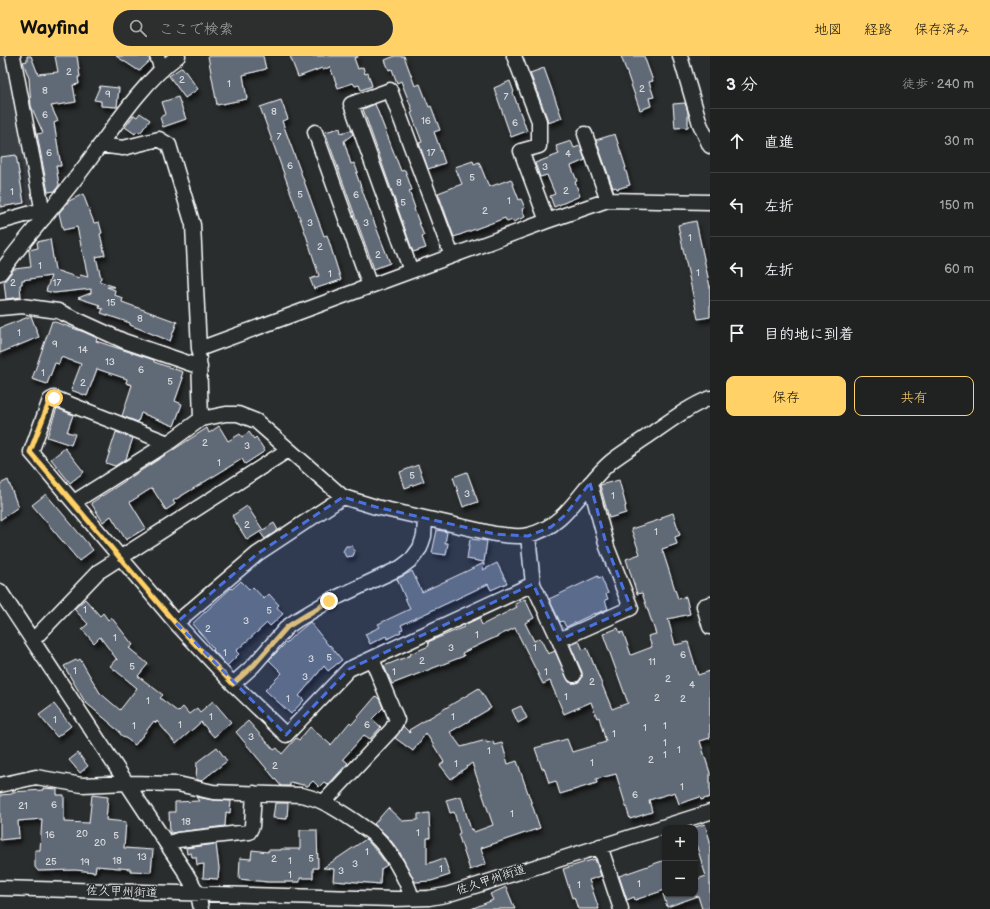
<!DOCTYPE html>
<html lang="ja">
<head>
<meta charset="utf-8">
<style>
	body { margin:0; font-family:"Balsamiq Sans","Klee One",sans-serif; background:#2d2f2f; color:#f1f3f6 }
	.controls { position:absolute; right:12px; bottom:12px; display:grid; overflow:hidden; border-radius:8px; box-shadow:0 1px 3px #0004 }
	.controls button { width:36px; height:36px; display:grid; place-items:center; padding:0; border:0; border-bottom:1px solid #3d3f40; background:#202222; color:#f1f3f6; font:20px sans-serif }
	.stop { position:absolute; width:12px; height:12px; margin:-9px; border:3px solid #ffd166; border-radius:50%; background:#fff }
	.stop.end { background:#ffd166; border-color:#fff; box-shadow:0 1px 4px #0008 }
	.list { margin:0; padding:0; list-style:none }
	h2 { display:flex; justify-content:space-between; align-items:center; height:52px; margin:0; padding:0 16px; font-size:17px }
	h2 small { font-size:13px; font-weight:400; color:#a2a4a5 }
	.list li { display:grid; grid-template-columns:26px 1fr auto; gap:12px; align-items:center; box-sizing:border-box; height:64px; padding:0 16px; border-top:1px solid #3d3f40 }
	.list b { display:block; font-size:15px; white-space:nowrap }
	.list em { font-size:13px; font-style:normal; color:#a2a4a5 }
	.actions { display:flex; gap:8px; padding:12px 16px }
	.actions a { flex:1; padding:9px 0; border:1px solid #ffd166; border-radius:8px; text-align:center; font-size:14px; color:#ffd166 }
	.actions .main { background:#ffd166; color:#111 }
	.icon { flex:none; width:22px; height:22px; fill:none; stroke:currentColor; stroke-width:2; stroke-linecap:round; stroke-linejoin:round }
	.map { position:relative; flex:none; width:710px; height:853px; overflow:hidden }
	header { display:flex; align-items:center; gap:24px; box-sizing:border-box; height:56px; padding:0 20px; background:#ffd166; color:#111 }
	header strong { font-size:19px }
	nav { display:flex; gap:22px; margin-inline-start:auto; font-size:14px }
	.search { width:280px; height:36px; background:#2d2f2f; display:flex; align-items:center; gap:10px; box-sizing:border-box; padding:0 14px; border-radius:22px; color:#a2a4a5; font-size:15px }
	main { display:flex }
	aside { flex:1; background:#202222 }
	.map>svg:first-child { display:block }
</style>
</head>
<body>
<header>
<strong>Wayfind</strong>
<div class="search"><svg class="icon" aria-label="search" viewBox="0 0 24 24"><circle cx="10" cy="10" r="6"/><path d="M15 15l6 6"/></svg>ここで検索</div>
<nav><a>地図</a><a>経路</a><a>保存済み</a></nav>
</header>
<main>
<div class="map">
<svg width="710" height="853" viewBox="0 0 710 853">
	<defs>
		<filter id="shadow"><feDropShadow dx="2.5" dy="4.5" stdDeviation="2" flood-color="#0009"/></filter>
	</defs>
	<rect width="100%" height="100%" fill="#2a2d2e"/>
	<filter id="ink" filterUnits="userSpaceOnUse"><feTurbulence type="fractalNoise" baseFrequency=".025" numOctaves="2"/><feDisplacementMap in="SourceGraphic" scale="8" xChannelSelector="R" yChannelSelector="G"/><feConvolveMatrix kernelMatrix="1 2 1 2 8 2 1 2 1" color-interpolation-filters="sRGB"/></filter>
	<g filter="url(#ink)">
		<path fill="#3a3f44" d="M0,0H7L32,152L0,161Z"/>
		<path fill="#606976" stroke="#fff" filter="url(#shadow)" d="M27,0H31L38,18L58,16L55,0H77L80,21H78L79,28L73,29L76,46L51,50L58,65L54,67L61,110H56L59,129L55,135L48,136L37,78L43,77L31,50L29,22L23,6L27,5Z
			M116,0H149L150,5L139,15Z
			M208,0H263L266,13L243,19L247,43L217,49Z
			M290,0H358V1L354,2L358,13L363,11L365,18L368,17L372,30L361,34L359,29L355,30L353,27L338,32L330,11L323,14L322,12L298,21Z
			M395,0H404L415,30L420,28L429,51L431,50L440,74L434,76L445,107L428,113L419,87L422,86L411,57L413,56L401,25L397,27L392,13L389,14L385,4Z
			M621,0H644L653,25L649,26L654,41L649,42L651,50L640,54Z
			M182,11L198,33L185,42L169,20Z
			M544,12L562,62L548,67L547,62L530,17Z
			M510,25L514,36L513,37L527,75L511,81L494,32Z
			M100,30L119,32L117,51L101,50V45L94,44Z
			M178,41L186,63L163,71L160,61L166,58L162,46Z
			M281,44L288,63L282,65L324,180L327,179L341,224L314,233L310,223L319,220L307,182L260,51Z
			M685,47L688,56V71L675,72L673,48Z
			M375,48L401,115L405,114L412,134L409,135L415,152L414,153L424,180L422,181L426,192L413,196L363,53Z
			M140,57L150,64L140,77L137,75L135,78L125,71L134,59L137,61Z
			M340,72L341,77L351,74L353,78L344,85L351,108L354,107L358,116L356,117L369,153L390,207L374,213L325,76Z
			M615,78L626,112H625L630,129L617,133L616,131L613,132L596,84Z
			M571,85L574,92L580,90L585,104L571,110L577,125L575,126L580,140L554,151L550,140L555,138L547,119L540,121L535,107L559,98L556,90Z
			M16,99L24,147L0,151V101Z
			M473,105L474,108L479,106L489,131L511,123L519,144L521,143L525,152L522,153L525,161L513,166L512,164L507,166L505,162L454,181L438,137L462,128L455,111Z
			M83,138L94,167L99,166L102,177L100,178L105,199L96,201L101,222L99,225L115,231H107L115,234L114,239L123,242L122,246L177,266L170,285L130,269V267L101,257L103,253L99,252L100,249L78,242L91,237V233L54,237L46,235L51,220L22,224V228L20,229L21,241L6,243L4,226L14,213L31,211L29,194L38,192L37,186L50,183L55,214L79,222L80,219L88,221L77,171L63,174L59,157L69,145Z
			M696,165L710,231V261L698,263L678,169Z
			M31,260L39,281L0,297V272Z
			M52,265L84,276L97,282L96,285L154,304V306L183,316L181,322H183L175,345L182,348L174,370L141,357L138,366L122,360L132,329L126,327L127,323L97,313L87,340L71,334L81,308L61,301L59,308L55,307L47,328L32,323Z
			M57,352L73,359L67,376L75,378L71,389L47,381Z
			M219,370L228,385L240,378L242,381L249,376L254,383L256,381L265,395L245,408L242,403L173,445L175,448L166,454L152,432L130,446L146,472L126,484L111,460L103,466L91,447L207,372L209,377Z
			M116,376L133,382L126,403L115,410L106,407Z
			M65,392L84,416L70,427L51,403Z
			M418,409L424,425L405,432L400,416Z
			M467,416L478,446L463,451L453,421Z
			M8,424L18,451L0,464V428Z
			M619,424L626,450H625L626,457L609,462L600,429Z
			M46,438L93,494L79,505L32,449Z
			M247,450L263,474L247,484L232,460Z
			M673,457L680,479L675,481L677,488L662,493L678,543L686,541L690,558L668,563L675,589L688,586L698,619L710,615V682L700,685L710,717V741L701,744L700,741L679,748L675,736L649,744L652,756L630,763L616,718L596,723L597,727L560,738L556,725L549,727L544,712L542,713L535,692L567,683L572,696L606,686L599,661L597,662L591,646L564,658L550,625L543,628L515,572L462,597L464,600L392,628L384,610L411,599L410,598L429,590L428,586L464,571V569L479,562L482,569L517,551L515,548L525,543L534,562L525,567L534,585L540,582L548,598L555,595L569,626L573,627H577L581,624L582,620V616L570,589L579,585L583,594L587,592L612,653L628,647L603,578L618,572L620,577L623,576L631,599L652,591L648,580L656,578L642,537L637,538L626,503L640,498L631,473L662,463V461Z
			M274,467L278,474L265,483L260,476Z
			M437,474L447,476L445,487H448L446,499L432,497Z
			M470,483L487,485L484,506L467,503Z
			M346,490H352L355,495L353,500L346,501L343,495Z
			M484,507L483,514L497,507L507,527L491,534L488,528L401,569L403,573L400,574L401,576L387,583L386,580L370,588L365,578L380,571L378,568L410,553L397,523L412,515L422,536Z
			M598,520V522L601,521L608,537L606,538L608,543L605,544L608,553L595,558V557L566,571L563,565L560,566L549,543Z
			M241,525L250,534L253,531L264,543L269,538L279,549L277,551L283,558L270,570L267,567L236,595L239,598L227,610L213,594L214,593L192,568L231,532L232,533Z
			M85,543L100,560L103,557L108,564L111,561L133,589L129,592L148,608L138,620L163,639L160,642L178,656L183,651L189,658L197,652L200,656L213,645L231,666L214,681L201,666L176,688L157,665L156,667L154,665L135,689L120,678V676L110,668V667L85,646L64,610L76,604L77,605L80,603L100,637L120,654L137,632L110,610L116,603L118,605L100,581L94,587L82,573L88,568L74,553Z
			M310,566L329,590L330,589L342,604L328,615L324,610L299,640L304,644L291,658L265,634L282,617L269,604L292,581Z
			M479,632L491,652L450,676L461,691L486,684L487,687L493,685L494,689L502,687L508,708L517,705L540,772L481,792L486,808L470,814L458,778L460,777L454,756L450,757L446,744L461,740L471,774L473,773L474,776L493,769L472,707L451,723L440,709L444,706L426,677L413,695L395,682L403,670L410,677L409,674Z
			M376,640L380,644L383,652L372,663L381,671L370,683L364,679L343,703L348,707L328,729L324,726L319,731L313,725L308,730L290,726V730H281L236,676L248,665L274,694L277,692L282,698L296,682L299,684L310,671L331,689L350,666L352,668Z
			M54,648L71,670L57,681L39,659Z
			M521,650L527,662L518,667L512,654Z
			M217,691L227,705L201,725L196,723L197,706Z
			M78,697L88,710L80,717L69,704Z
			M43,732L57,733V739H64V766L89,767L92,739L108,741L106,764L126,766L124,792L153,794L151,816L130,815L131,813L96,810L95,816L75,814L38,815L35,811V794H40L42,763L18,765L19,782L0,784V739L12,738V736L43,734Z
			M196,741L213,744L231,745L230,757L226,756L225,770L170,777L169,756H175V746L199,745Z
			M275,747H288L287,763L273,762Z
			M388,752L402,765L418,764V758L429,757L430,782H427V808L444,802L450,819L431,825L415,826L399,795L387,780L374,768Z
			M705,768L710,785V853H702L698,840L667,851L663,838H695V824L706,820L695,785V771Z
			M300,774H317L318,812H313V822H300V826H268L239,823L240,802L251,803L252,794L268,796V794H281V793H300Z
			M366,783L379,798L387,809L381,813L380,828L346,825V826L333,825L334,813L323,812Z
			M216,788L219,812L218,823L203,822L204,808L197,809L196,801H192L191,797L187,798L186,792Z
			M595,803L601,820L589,824L599,853H578L574,841L572,842L563,813Z
			M665,804V834L635,844L634,841L627,844L619,820Z
			M506,831L515,853H471L493,844L490,838Z"/>
		<g fill="none" stroke-linecap="round" stroke-linejoin="round">
			<defs>
				<path id="minor" d="M13,0L44,162
					M157,0L162,14
					M514,0L539,65V90L521,95L547,165
					M680,0L700,68L710,90
					M315,76L370,230
					M585,78L608,144
					M100,89L123,92L159,83L169,89L193,169L199,293L547,165L608,144L710,146
					M0,166L42,154
					M411,215L351,48L390,34L452,200
					M0,217C26,181 56,149 82,114C110,77 141,27 178,0
					M0,252L22,250L58,255L124,285L200,311
					M199,302L201,363
					M168,387L54,342L50,344L31,396L176,567L233,628L286,679L349,613L533,528
					M74,446L168,387L201,363L226,358H238L256,365L343,441L376,451L495,478C506,479 517,482 528,479C568,471 583,427 613,404C625,395 638,387 651,378C670,365 688,351 710,342
					M528,480L533,528L559,584L631,552L607,491L590,427
					M0,535L184,814L198,838L201,853
					M710,548L704,550L710,571
					M176,567L257,498L343,441
					M33,584L98,516L288,394
					M559,584L574,619
					M233,628L253,610L287,571L297,564L329,545L400,512L412,503L420,492L424,480L425,463
					M0,729L36,721L82,729L127,727L178,728L213,736L301,739C323,743 341,756 359,768C364,772 370,775 374,779C391,795 405,820 412,842
					M324,746L392,673L397,664L372,603
					M167,788L178,784L249,776L252,770L254,737
					M600,790L621,853
					M0,832L394,843L429,842L446,839L710,756"/>
			</defs>
			<use href="#minor" stroke="#fff" stroke-width="17"/>
			<use href="#minor" stroke="#2a2d2e" stroke-width="14"/>
		</g>
	</g>
	<g fill="none" stroke-linecap="round" stroke-linejoin="round" filter="url(#ink)">
		<path stroke="#ffd166" stroke-width="5" d="M54,342L50,344L30,396L176,568L233,628L253,610L287,571L329,545"/>
	</g>
	<path fill="#4a71e0" fill-opacity="0.2" stroke="#4a71e0" stroke-width="3" stroke-dasharray="8 5" stroke-linejoin="round" d="M590,427L607,491L631,552L559,584L533,528L349,613L286,679L176,567L257,498L343,441L376,451L495,478L528,480L551,471L565,459Z"/>
	<g text-anchor="middle" dominant-baseline="central" stroke-width="3" stroke-linejoin="round" paint-order="stroke">
		<g font-size="10" fill="#d7dadd">
			<text x="69" y="16">2</text>
			<text x="182" y="24">2</text>
			<text x="229" y="28">1</text>
			<text x="642" y="33">2</text>
			<text x="45" y="35">8</text>
			<text x="108" y="38">9</text>
			<text x="506" y="41">7</text>
			<text x="274" y="56">8</text>
			<text x="45" y="59">6</text>
			<text x="426" y="65">16</text>
			<text x="515" y="67">6</text>
			<text x="279" y="81">7</text>
			<text x="49" y="97">6</text>
			<text x="431" y="97">17</text>
			<text x="568" y="98">4</text>
			<text x="290" y="110">6</text>
			<text x="545" y="111">3</text>
			<text x="472" y="122">5</text>
			<text x="399" y="127">8</text>
			<text x="566" y="135">2</text>
			<text x="12" y="136">1</text>
			<text x="300" y="139">5</text>
			<text x="356" y="139">6</text>
			<text x="509" y="145">1</text>
			<text x="403" y="147">5</text>
			<text x="485" y="155">2</text>
			<text x="310" y="167">3</text>
			<text x="366" y="167">3</text>
			<text x="690" y="182">1</text>
			<text x="320" y="191">2</text>
			<text x="378" y="199">2</text>
			<text x="40" y="210">1</text>
			<text x="698" y="217">1</text>
			<text x="330" y="218">1</text>
			<text x="13" y="227">2</text>
			<text x="57" y="227">17</text>
			<text x="111" y="247">15</text>
			<text x="140" y="263">8</text>
			<text x="19" y="277">1</text>
			<text x="55" y="288">9</text>
			<text x="83" y="294">14</text>
			<text x="110" y="306">13</text>
			<text x="141" y="314">6</text>
			<text x="43" y="317">1</text>
			<text x="170" y="326">5</text>
			<text x="83" y="327">2</text>
			<text x="205" y="387">2</text>
			<text x="247" y="390">3</text>
			<text x="219" y="407">1</text>
			<text x="412" y="420">5</text>
			<text x="467" y="438">3</text>
			<text x="613" y="440">1</text>
			<text x="247" y="469">2</text>
			<text x="656" y="476">1</text>
			<text x="85" y="554">1</text>
			<text x="269" y="555">5</text>
			<text x="246" y="565">3</text>
			<text x="208" y="573">2</text>
			<text x="477" y="579">1</text>
			<text x="115" y="582">1</text>
			<text x="451" y="592">3</text>
			<text x="535" y="592">1</text>
			<text x="225" y="597">1</text>
			<text x="683" y="599">6</text>
			<text x="329" y="602">5</text>
			<text x="311" y="603">3</text>
			<text x="422" y="605">2</text>
			<text x="652" y="606">11</text>
			<text x="132" y="611">5</text>
			<text x="75" y="615">1</text>
			<text x="394" y="616">1</text>
			<text x="546" y="616">1</text>
			<text x="305" y="621">3</text>
			<text x="668" y="623">2</text>
			<text x="592" y="626">2</text>
			<text x="692" y="629">4</text>
			<text x="566" y="641">1</text>
			<text x="657" y="642">2</text>
			<text x="288" y="643">1</text>
			<text x="683" y="643">2</text>
			<text x="148" y="645">1</text>
			<text x="211" y="661">1</text>
			<text x="453" y="661">1</text>
			<text x="55" y="664">1</text>
			<text x="180" y="669">1</text>
			<text x="367" y="669">6</text>
			<text x="134" y="670">1</text>
			<text x="665" y="670">1</text>
			<text x="645" y="672">1</text>
			<text x="614" y="678">1</text>
			<text x="251" y="681">3</text>
			<text x="665" y="687">1</text>
			<text x="679" y="694">1</text>
			<text x="489" y="695">1</text>
			<text x="665" y="699">1</text>
			<text x="651" y="704">2</text>
			<text x="592" y="707">1</text>
			<text x="456" y="708">1</text>
			<text x="275" y="710">2</text>
			<text x="682" y="731">1</text>
			<text x="635" y="739">6</text>
			<text x="54" y="749">6</text>
			<text x="23" y="750">21</text>
			<text x="512" y="758">1</text>
			<text x="186" y="766">18</text>
			<text x="418" y="777">1</text>
			<text x="82" y="778">20</text>
			<text x="50" y="779">16</text>
			<text x="116" y="780">5</text>
			<text x="100" y="787">20</text>
			<text x="367" y="796">1</text>
			<text x="142" y="801">13</text>
			<text x="274" y="803">2</text>
			<text x="311" y="803">5</text>
			<text x="117" y="805">18</text>
			<text x="290" y="805">1</text>
			<text x="51" y="806">25</text>
			<text x="85" y="806">19</text>
			<text x="355" y="808">3</text>
			<text x="441" y="813">1</text>
			<text x="341" y="815">3</text>
			<text x="290" y="819">1</text>
			<text x="639" y="828">1</text>
			<text x="579" y="829">1</text>
		</g>
		<g font-size="12" fill="#fff" stroke="#2a2d2e">
			<text transform="translate(491 824) rotate(-18)">佐久甲州街道</text>
			<text transform="translate(122 836) rotate(2)">佐久甲州街道</text>
		</g>
	</g>
</svg>
<div class="controls">
<button>+</button>
<button>−</button>
</div>
<div class="stop" style="left:54px;top:342px"></div>
<div class="stop end" style="left:329px;top:545px"></div>
</div>
<aside>
<h2>3 分<small>徒歩 · 240 m</small></h2>
<ul class="list">
<li><svg class="icon" aria-label="ahead" viewBox="0 0 24 24"><path d="M12 20V5M6 11l6-6 6 6"/></svg><div><b>直進</b></div><em>30 m</em></li>
<li><svg class="icon" aria-label="left" viewBox="0 0 24 24"><path d="M17 20v-9H6M10 6l-5 5 5 5"/></svg><div><b>左折</b></div><em>150 m</em></li>
<li><svg class="icon" aria-label="left" viewBox="0 0 24 24"><path d="M17 20v-9H6M10 6l-5 5 5 5"/></svg><div><b>左折</b></div><em>60 m</em></li>
<li><svg class="icon" aria-label="arrive" viewBox="0 0 24 24"><path d="M6 21V4h12l-3 4 3 4H6"/></svg><div><b>目的地に到着</b></div></li>
</ul>
<div class="actions"><a class="main">保存</a><a>共有</a></div>
</aside>
</main>
</body>
</html>
